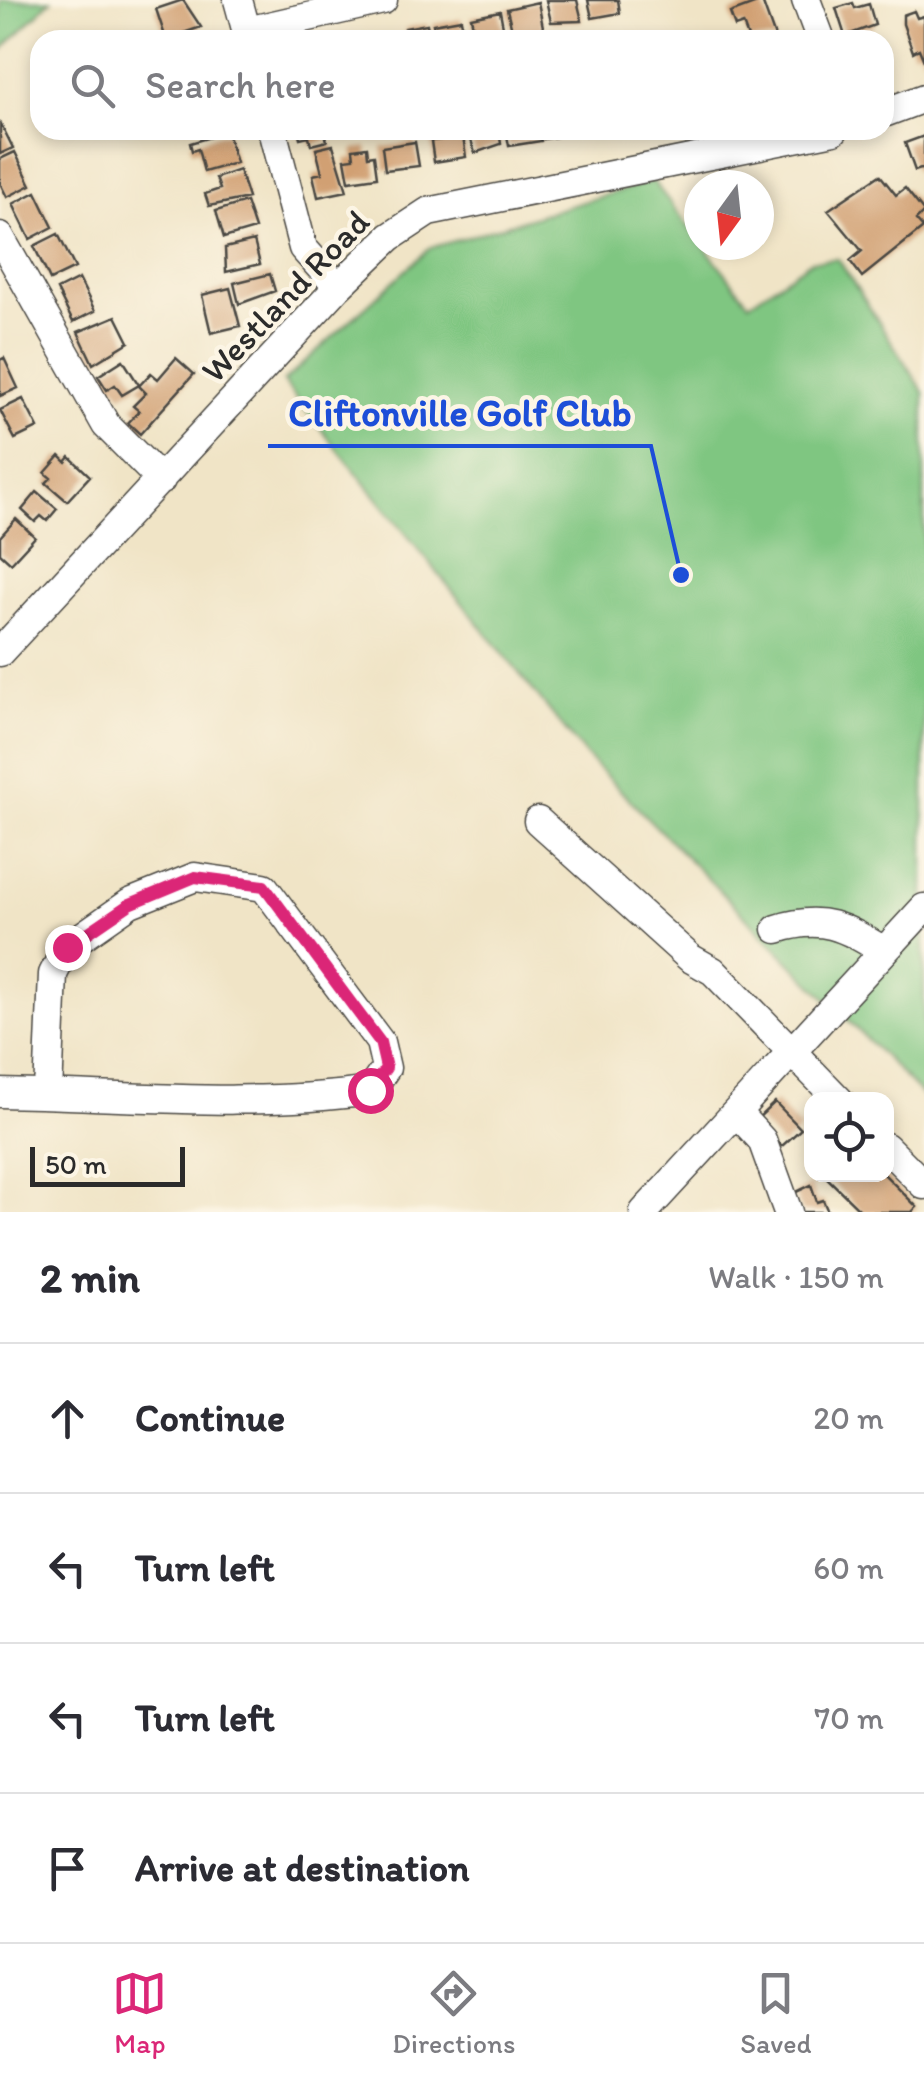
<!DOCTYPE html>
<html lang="en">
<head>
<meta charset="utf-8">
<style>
	body { margin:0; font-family:Itim,sans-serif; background:#f7f7f7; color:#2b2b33 }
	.controls { position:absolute; right:30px; bottom:30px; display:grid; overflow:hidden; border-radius:20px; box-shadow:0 5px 15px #0003 }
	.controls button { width:90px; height:90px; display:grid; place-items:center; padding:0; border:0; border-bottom:2px solid #e1e1e2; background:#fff; color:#2b2b33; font:50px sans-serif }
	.compass { position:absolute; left:684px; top:170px; width:90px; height:90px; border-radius:50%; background:#fff; box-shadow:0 5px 15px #0003; rotate:195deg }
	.scale { position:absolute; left:30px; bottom:25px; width:155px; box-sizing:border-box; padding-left:10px; border:5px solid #2b2b2b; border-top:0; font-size:28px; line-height:35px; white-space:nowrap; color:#2b2b2b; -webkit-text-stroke:8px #fcf5e5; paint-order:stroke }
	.stop { position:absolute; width:30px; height:30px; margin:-22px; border:8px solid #db2777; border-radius:50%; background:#fff }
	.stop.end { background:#db2777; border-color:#fff; box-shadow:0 2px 10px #0008 }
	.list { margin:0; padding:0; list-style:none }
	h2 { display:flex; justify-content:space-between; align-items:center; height:130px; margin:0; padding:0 40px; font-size:42px }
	h2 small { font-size:32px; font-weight:400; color:#7c7c81 }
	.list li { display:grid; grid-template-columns:65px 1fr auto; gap:30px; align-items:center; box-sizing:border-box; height:150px; padding:0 40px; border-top:2px solid #e1e1e2 }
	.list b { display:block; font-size:38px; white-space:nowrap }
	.list em { font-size:32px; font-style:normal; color:#7c7c81 }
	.icon { flex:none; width:55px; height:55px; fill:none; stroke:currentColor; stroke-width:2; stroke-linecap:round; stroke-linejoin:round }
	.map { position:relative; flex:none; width:924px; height:1212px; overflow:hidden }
	.search { position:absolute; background:#fff; box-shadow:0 5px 15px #0003; left:30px; right:30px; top:30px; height:110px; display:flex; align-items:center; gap:25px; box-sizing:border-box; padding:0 35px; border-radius:30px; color:#7c7c81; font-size:38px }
	.sheet { height:730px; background:#fff }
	nav { display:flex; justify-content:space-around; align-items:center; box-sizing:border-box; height:140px; border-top:2px solid #e1e1e2; background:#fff; font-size:28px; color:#7c7c81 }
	nav a { display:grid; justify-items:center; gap:5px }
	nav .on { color:#db2777 }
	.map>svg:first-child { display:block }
</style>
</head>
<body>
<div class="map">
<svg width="924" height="1212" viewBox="0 0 924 1212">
	<rect width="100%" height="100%" fill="#fcf5e5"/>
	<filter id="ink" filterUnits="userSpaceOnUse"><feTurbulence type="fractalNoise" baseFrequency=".01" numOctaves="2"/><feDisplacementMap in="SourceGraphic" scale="20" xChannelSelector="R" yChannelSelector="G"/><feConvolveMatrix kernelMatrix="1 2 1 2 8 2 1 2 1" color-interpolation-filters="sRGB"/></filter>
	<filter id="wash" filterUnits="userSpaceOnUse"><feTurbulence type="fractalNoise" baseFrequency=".0048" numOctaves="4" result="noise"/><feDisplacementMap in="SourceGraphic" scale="40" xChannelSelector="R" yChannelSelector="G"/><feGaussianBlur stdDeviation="2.25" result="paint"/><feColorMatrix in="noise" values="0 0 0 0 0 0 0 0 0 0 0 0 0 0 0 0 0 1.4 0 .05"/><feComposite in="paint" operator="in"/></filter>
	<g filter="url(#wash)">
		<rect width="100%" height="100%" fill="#f0e4c6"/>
		<path fill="#7fc681" stroke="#557856" stroke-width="2.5" d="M0,0H51L0,52Z
			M653,181L749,303L811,261L838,259L924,392V1097L587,757L283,382L430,248Z"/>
		<g id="blocks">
			<path fill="#d1a073" d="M183,0L201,27L166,39L156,9Z
				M546,0H577L582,21L551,22Z
				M588,0H618L620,13L592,18Z
				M762,1L776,40H749L743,24L735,27L730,13Z
				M538,2L544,32L514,38L507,9Z
				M853,3L855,8L869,4L875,25L845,36L836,8Z
				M500,11L504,32L476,40L471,17Z
				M914,11L917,18L924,16V61L919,49L913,52L903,24V15Z
				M461,19L465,40H436L433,24Z
				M427,24L430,40H396L395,36L406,34L405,28Z
				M0,122L13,148L0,154Z
				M298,130H324L327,141L311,145L309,136L300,138Z
				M440,130H451L452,137L463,136L466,157L434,162L431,141L441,140Z
				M468,130H499L501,144L475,153Z
				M506,130H540L541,141L509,146Z
				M543,130H575V134L544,139Z
				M227,132L236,163L204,172L198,149L192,151L190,143Z
				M924,136V168L915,171L905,143Z
				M415,142L419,166L385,170L382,147Z
				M333,145L347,191L318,197L313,175L322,173L316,149Z
				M367,147L368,156L374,155L377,177L349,181L345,159L354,158L353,149Z
				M15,152L31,185L7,197L0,183V159Z
				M239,170L248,198L209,206L205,194L220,189L216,178Z
				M880,175L896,195L905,188L924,212L916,220L923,228L862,277L850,261L862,251L828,210Z
				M36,192L53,227L30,239L13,204Z
				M246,202L255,229L224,238L216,211Z
				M58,234L75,268L50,280L34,246Z
				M254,241L260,264L226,272L225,248Z
				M270,274L275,291L239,304L234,283Z
				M79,279L95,311L73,322L57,290Z
				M230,288L240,326L211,333L202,295Z
				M116,316L129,342L93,364L78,332Z
				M4,358L18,388L0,396V360Z
				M176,358L194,374L140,434L128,423L139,411L133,406L146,393L139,386L151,373L158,379Z
				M123,360L139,385L122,395L115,385L107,390L98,376Z
				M23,399L38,428L15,439L0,410Z
				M60,456L66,462L70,457L90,476L67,501L46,483L51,478L45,473Z
				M37,492L57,509L47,521L41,516L35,522L22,510Z
				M16,519L35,537L11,563L0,553V537Z
				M775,1102L801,1129L782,1146L757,1119Z
				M823,1174H884L917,1207L912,1212H862Z
				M811,1185L817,1202L823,1200L828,1212H802L794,1193Z"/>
		</g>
	</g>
	<g filter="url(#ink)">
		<use href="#blocks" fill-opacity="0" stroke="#494742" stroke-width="2.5"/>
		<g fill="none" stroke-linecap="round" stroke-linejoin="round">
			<defs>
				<path id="minor" d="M238,0L249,40
					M806,0L821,40
					M247,31L383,0
					M884,113L924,98
					M272,130L303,248L338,287
					M0,237L106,425L161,480
					M0,652L338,287L390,237L428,212L834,130
					M538,821L690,958L713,971L839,1100
					M777,929C823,914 844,927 884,951
					M0,1093C122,1095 250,1108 370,1091L386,1068L380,1042L264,887L195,877L130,903L67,947L53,974L48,1094
					M738,1114L762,1140L788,1212
					M886,1147L924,1185
					M644,1212L924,908"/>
			</defs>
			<use href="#minor" stroke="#494742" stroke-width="31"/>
			<use href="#minor" stroke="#fff" stroke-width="28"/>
		</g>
	</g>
	<g fill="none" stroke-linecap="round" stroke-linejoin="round" filter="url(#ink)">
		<path stroke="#db2777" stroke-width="12" d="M67,947L130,904L195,877L264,886L380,1042L386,1068L370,1090"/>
	</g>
	<g text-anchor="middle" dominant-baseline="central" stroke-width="9" stroke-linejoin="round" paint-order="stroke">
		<g font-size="35" fill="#2b2b2b" stroke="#fcf5e5">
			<text transform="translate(285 296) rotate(-46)">Westland Road</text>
		</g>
	</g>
	<path fill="none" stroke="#1d4ed8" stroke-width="4" d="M681 575L651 446H268"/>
	<circle fill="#1d4ed8" stroke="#fcf5e5" stroke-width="4" cx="681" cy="575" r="10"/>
	<g font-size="38" text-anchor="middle" font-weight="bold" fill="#1d4ed8" stroke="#fcf5e5" stroke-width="9" stroke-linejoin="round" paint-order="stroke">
		<text x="460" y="426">Cliftonville Golf Club</text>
	</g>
</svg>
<div class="controls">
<button><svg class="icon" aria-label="locate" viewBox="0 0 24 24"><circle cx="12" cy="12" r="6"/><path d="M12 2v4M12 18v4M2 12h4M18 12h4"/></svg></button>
</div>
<svg class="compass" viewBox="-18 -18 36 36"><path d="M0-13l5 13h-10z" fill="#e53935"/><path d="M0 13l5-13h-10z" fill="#7c7c81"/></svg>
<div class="scale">50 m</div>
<div class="stop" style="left:370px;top:1090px"></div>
<div class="stop end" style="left:67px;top:947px"></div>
<div class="search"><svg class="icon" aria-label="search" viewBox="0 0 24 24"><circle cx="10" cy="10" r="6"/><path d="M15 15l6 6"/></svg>Search here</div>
</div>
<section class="sheet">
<h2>2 min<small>Walk · 150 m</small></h2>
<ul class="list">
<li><svg class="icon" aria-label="ahead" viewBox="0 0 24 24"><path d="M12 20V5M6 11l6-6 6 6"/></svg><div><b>Continue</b></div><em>20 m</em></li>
<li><svg class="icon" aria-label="left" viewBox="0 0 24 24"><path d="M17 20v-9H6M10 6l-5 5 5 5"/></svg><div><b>Turn left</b></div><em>60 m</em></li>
<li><svg class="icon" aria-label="left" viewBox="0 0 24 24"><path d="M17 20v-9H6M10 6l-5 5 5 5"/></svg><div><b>Turn left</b></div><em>70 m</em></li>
<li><svg class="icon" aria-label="arrive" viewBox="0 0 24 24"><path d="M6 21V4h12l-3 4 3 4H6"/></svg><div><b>Arrive at destination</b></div></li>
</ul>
</section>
<nav>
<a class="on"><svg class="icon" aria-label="map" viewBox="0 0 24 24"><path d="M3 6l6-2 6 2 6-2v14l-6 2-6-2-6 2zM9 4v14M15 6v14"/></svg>Map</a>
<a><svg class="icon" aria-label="directions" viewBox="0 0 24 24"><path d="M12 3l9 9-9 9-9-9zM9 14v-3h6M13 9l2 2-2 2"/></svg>Directions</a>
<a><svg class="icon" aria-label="saved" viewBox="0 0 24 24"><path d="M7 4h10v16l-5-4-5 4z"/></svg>Saved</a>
</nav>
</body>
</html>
